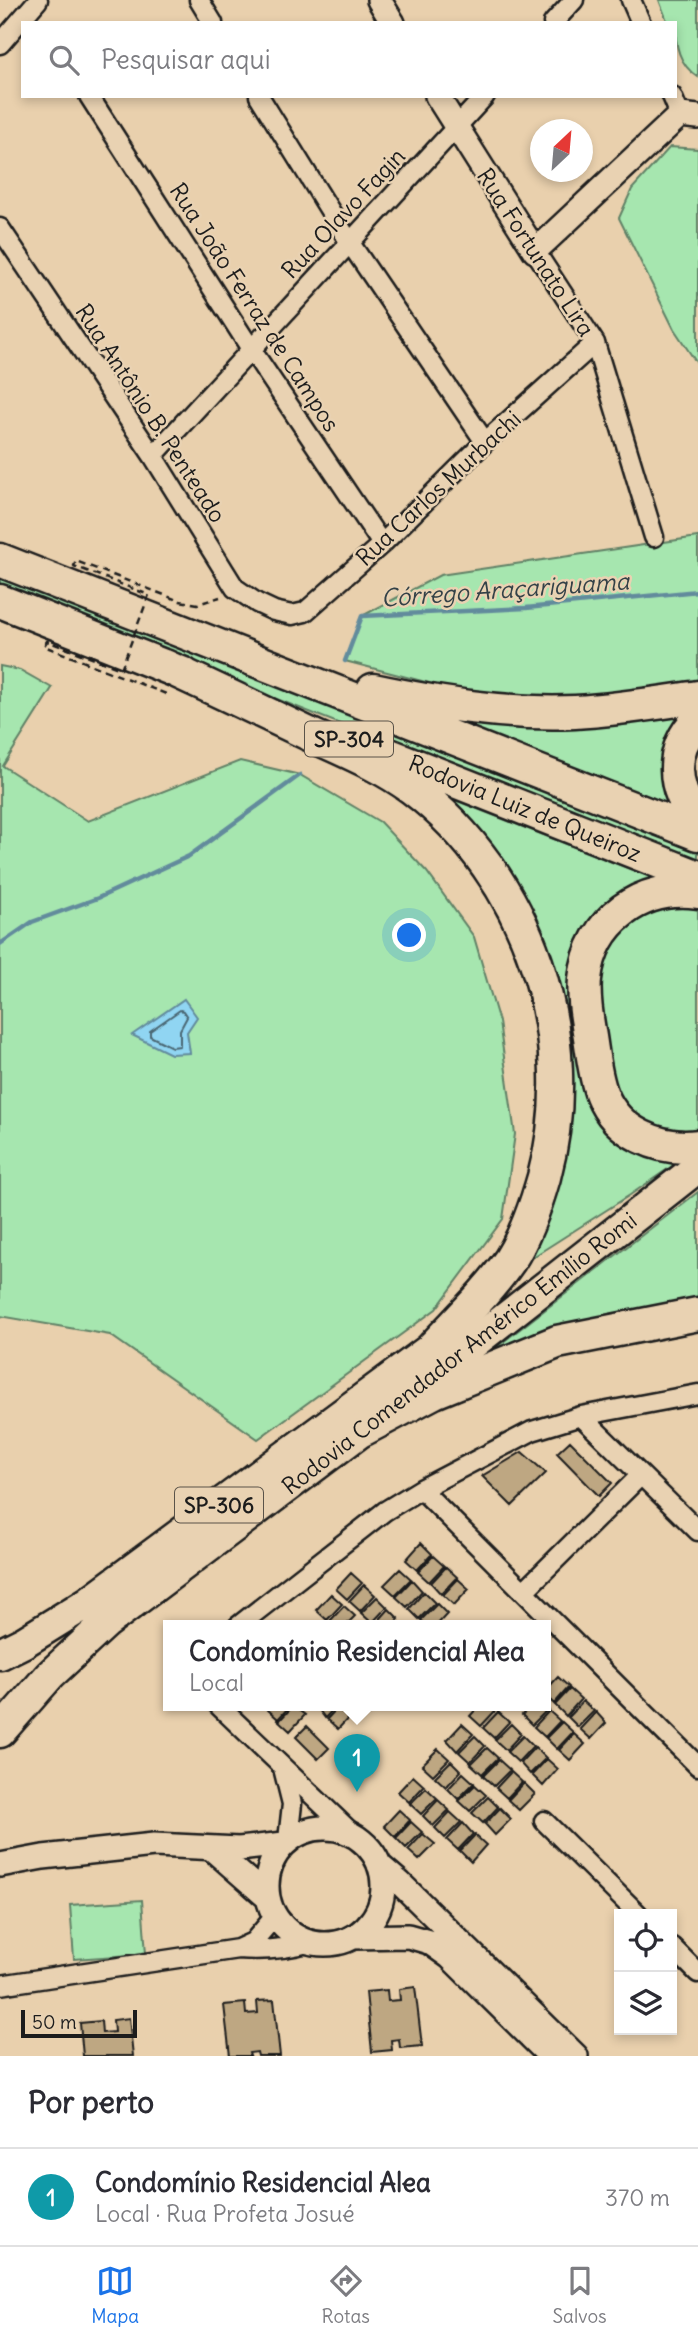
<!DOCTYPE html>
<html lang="pt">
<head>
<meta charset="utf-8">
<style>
	body { margin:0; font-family:Delius,sans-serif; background:#f7f7f7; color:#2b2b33 }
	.controls { position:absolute; right:21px; bottom:21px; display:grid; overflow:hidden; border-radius:0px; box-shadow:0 4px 10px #0003 }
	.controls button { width:63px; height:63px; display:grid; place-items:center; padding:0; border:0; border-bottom:2px solid #e1e1e2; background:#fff; color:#2b2b33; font:35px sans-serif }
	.compass { position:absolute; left:530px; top:119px; width:63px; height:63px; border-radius:50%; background:#fff; box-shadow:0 4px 10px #0003; rotate:26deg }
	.scale { position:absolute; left:21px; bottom:18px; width:116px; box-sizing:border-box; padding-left:7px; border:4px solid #1c1c1c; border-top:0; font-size:19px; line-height:24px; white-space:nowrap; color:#1c1c1c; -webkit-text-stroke:5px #e9d2b2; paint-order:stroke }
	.you { position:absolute; left:410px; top:936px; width:24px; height:24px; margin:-18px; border:5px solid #fff; border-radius:50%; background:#1a73e8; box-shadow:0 0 0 10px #1a73e833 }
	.badge { display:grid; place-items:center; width:46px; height:46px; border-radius:50%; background:#1a73e8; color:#fff; font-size:23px; font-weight:700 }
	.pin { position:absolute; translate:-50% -58px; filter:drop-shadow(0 2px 4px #0008) }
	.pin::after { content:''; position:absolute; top:37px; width:24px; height:21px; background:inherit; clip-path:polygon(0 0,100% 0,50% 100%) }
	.popup { position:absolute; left:163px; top:1620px; width:388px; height:91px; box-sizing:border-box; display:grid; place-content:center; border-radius:0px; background:#fff; filter:drop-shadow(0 2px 5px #0005); font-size:23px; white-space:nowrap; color:#7c7c81 }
	.popup b { font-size:26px; color:#2b2b33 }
	.popup::after { content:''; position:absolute; left:50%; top:100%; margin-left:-14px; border:14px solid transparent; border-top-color:#fff }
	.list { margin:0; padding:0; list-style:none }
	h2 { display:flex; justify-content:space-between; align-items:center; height:91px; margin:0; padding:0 28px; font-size:30px }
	h2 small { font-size:23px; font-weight:400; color:#7c7c81 }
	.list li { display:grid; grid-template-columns:46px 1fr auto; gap:21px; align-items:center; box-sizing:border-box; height:98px; padding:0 28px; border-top:2px solid #e1e1e2 }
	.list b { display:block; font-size:26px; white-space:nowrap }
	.list p { margin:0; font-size:23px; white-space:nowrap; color:#7c7c81 }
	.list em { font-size:23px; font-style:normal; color:#7c7c81 }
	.icon { flex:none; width:38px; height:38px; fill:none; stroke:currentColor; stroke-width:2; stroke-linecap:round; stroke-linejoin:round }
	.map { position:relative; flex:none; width:698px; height:2056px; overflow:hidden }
	.search { position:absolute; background:#fff; box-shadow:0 4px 10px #0003; left:21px; right:21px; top:21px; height:77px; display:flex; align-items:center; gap:18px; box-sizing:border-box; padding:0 24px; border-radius:0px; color:#7c7c81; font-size:26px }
	.sheet { height:189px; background:#fff }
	nav { display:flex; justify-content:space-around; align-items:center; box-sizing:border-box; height:98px; border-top:2px solid #e1e1e2; background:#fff; font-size:19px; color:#7c7c81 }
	nav a { display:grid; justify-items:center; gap:4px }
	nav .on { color:#1a73e8 }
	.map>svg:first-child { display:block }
</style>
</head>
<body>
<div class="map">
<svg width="698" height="2056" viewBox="0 0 698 2056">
	<rect width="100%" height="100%" fill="#e9d0ad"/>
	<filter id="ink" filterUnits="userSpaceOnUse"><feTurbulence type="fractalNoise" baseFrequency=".0143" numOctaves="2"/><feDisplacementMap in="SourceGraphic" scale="14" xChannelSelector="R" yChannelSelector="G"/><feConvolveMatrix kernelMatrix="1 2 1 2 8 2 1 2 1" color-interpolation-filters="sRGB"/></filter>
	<g filter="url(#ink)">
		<path fill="#a6e6af" stroke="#618166" stroke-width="2" d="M659,0H698V77C679,65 675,45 675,23H668Z
			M670,147L698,149V365L674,329L619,218L632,189Z
			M698,537V691L655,696L491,699L345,661L362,616L440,575Z
			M0,569L698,844V865L0,590Z
			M0,666L20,670L52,688L3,766L88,821L240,761L300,775L380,822L427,872L474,937L499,1022L515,1134L503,1219L436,1309L258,1439L110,1335L0,1316Z
			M688,710L674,807L474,729L468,730L425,712Z
			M414,784L668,884L600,920L588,1079L688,1155L630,1195L511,1271L534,1226L546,976Z
			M698,902V1141L620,1114L589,1005L617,929L648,906Z
			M698,1192V1306L464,1372Z
			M142,1900L146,1954L74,1959L70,1905Z"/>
		<path fill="#90d5f2" stroke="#628b9c" stroke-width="2" d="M184,999L197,1017L187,1032L190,1053L171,1054L132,1035Z"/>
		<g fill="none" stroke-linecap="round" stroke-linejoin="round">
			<path stroke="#4a6672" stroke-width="2" d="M180,1010L183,1011L187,1017L180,1030V1046L172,1047L150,1036V1031Z"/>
			<path stroke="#628b9c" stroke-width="4.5" d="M345,661L362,616L526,608L698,591
				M0,944L32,922L98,898L189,856L300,775"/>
		</g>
		<path fill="#bea782" stroke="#1c1c1c" stroke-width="2" d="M570,1441L612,1483L599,1496L557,1453Z
			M522,1452L546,1473L512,1506L482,1476Z
			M421,1543L432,1554L417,1570L406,1560Z
			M433,1556L444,1566L429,1582L418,1572Z
			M446,1567L457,1577L441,1594L431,1583Z
			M400,1569L411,1579L395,1595L384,1585Z
			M351,1573L362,1583L347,1599L336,1589Z
			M458,1579L469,1589L454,1605L443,1595Z
			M412,1580L422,1591L407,1607L396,1597Z
			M364,1585L375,1595L360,1611L349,1601Z
			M424,1592L435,1603L419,1619L409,1609Z
			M331,1594L342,1604L327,1620L316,1610Z
			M377,1597L387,1607L372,1623L361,1613Z
			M437,1604L447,1614L436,1626H427L421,1620Z
			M344,1606L355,1616L345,1626H333L329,1622Z
			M389,1609L399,1619L393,1626H374Z
			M558,1677L569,1687L554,1704L546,1696V1690Z
			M570,1689L581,1699L566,1716L555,1705Z
			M583,1701L594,1711L578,1727L568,1717Z
			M270,1706H290L278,1719L267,1709Z
			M293,1706L305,1715L290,1731L279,1721Z
			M316,1706H336L325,1718Z
			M339,1706H346L353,1713L338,1729L327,1719Z
			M479,1706H492L496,1710L481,1726L470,1716Z
			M530,1706H545L548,1709L532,1725L522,1715Z
			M549,1711L560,1721L545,1737L534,1727Z
			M498,1712L509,1722L494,1738L483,1728Z
			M596,1712L606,1723L591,1739L580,1729Z
			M562,1722L573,1732L557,1749L546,1738Z
			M462,1724L473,1734L457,1751L447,1740Z
			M511,1724L521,1734L506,1750L495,1740Z
			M307,1726L329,1748L318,1759L296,1737Z
			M574,1734L585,1744L570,1760L559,1750Z
			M475,1736L485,1746L470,1762L459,1752Z
			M523,1736L533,1746L518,1762L507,1752Z
			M535,1747L546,1758L530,1774L520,1763Z
			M487,1748L498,1758L482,1774L471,1764Z
			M438,1749L449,1759L433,1775L422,1765Z
			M547,1759L558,1769L543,1786L532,1775Z
			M499,1760L510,1770L494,1786L483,1776Z
			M451,1761L461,1771L446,1787L435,1777Z
			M511,1772L522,1782L507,1798L496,1788Z
			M463,1773L474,1783L458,1799L448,1789Z
			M413,1776L424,1786L409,1802L398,1792Z
			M524,1783L535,1794L519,1810L508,1800Z
			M475,1785L486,1795L470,1811L459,1801Z
			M426,1788L437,1798L421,1814L410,1804Z
			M488,1797L498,1807L483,1823L472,1813Z
			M438,1800L449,1810L433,1826L423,1816Z
			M500,1808L511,1819L495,1835L485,1824Z
			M399,1810L410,1820L395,1837L384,1826Z
			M450,1812L461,1822L445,1838L435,1828Z
			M411,1822L422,1832L406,1848L396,1838Z
			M463,1823L473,1834L458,1850L447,1840Z
			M423,1834L435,1844L419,1860L408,1850Z
			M475,1835L486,1845L471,1862L460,1851Z
			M415,1987L422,2046L400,2048L399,2039L391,2040L392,2050L372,2052L366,1992L387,1990L388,2001L400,2000L399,1989Z
			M274,2000L280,2056H258L257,2052L249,2053L250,2056H230L224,2005L245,2003L246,2014L258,2013L257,2001Z
			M129,2018L133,2056H83L80,2023L101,2021L102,2033L114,2032L113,2020Z"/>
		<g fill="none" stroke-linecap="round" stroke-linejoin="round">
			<defs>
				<path id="minor" d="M199,0L213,23
					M631,0L641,23
					M553,23L574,0
					M0,44L38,0
					M89,96L251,349L382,544
					M259,96L350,243L485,442
					M672,96L680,115
					M0,228L153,456L235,588L257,603L274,611L292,615L305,612L382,544L485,442L595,343
					M535,251L595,343L654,537
					M153,456L485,96
					M581,1416L698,1531
					M421,1489L698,1766
					M524,1591L641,1475
					M238,1626L385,1511L421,1489L532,1431L581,1416L698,1394
					M219,1706L354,1835
					M283,1768L292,1804L288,1840
					M544,1821L638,1914
					M672,1947L698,1973
					M238,1949L253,1942L275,1916
					M0,1985L238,1949C263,1951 287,1949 311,1942"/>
				<path id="tertiary" d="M379,0L393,23
					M437,96L535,251L680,115L698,117
					M267 1886a58 58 0 1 1 116 0a58 58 0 1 1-116 0Z
					M211,1848L268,1898
					M0,1865L43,1857L154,1845L239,1849L284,1844
					M379,1865L400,1883L576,2056
					M353,1937L408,1936L429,1942L450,1957L550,2056"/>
				<path id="trunk" d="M0,1654L24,1642L87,1603L453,1332
					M0,1732L50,1675L106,1623L364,1429L698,1167"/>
				<path id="motorway" d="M0,560L698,834
					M0,601L184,674
					M165,666C213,688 261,711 309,734C343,750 381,765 412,788C529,876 582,1036 544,1177C536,1205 526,1235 510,1260C488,1292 459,1319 433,1347
					M373,690C439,704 508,715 575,712C616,710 658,703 698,697
					M698,720C669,749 671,790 698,819
					M379,751L698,877
					M698,892C642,884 591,920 585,979C583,999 587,1018 590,1037C593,1056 595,1077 602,1095C617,1133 660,1151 698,1146
					M364,1429L434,1392L557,1342L698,1314"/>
			</defs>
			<use href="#minor" stroke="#1c1c1c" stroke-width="23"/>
			<use href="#tertiary" stroke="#1c1c1c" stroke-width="28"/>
			<use href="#trunk" stroke="#1c1c1c" stroke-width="35"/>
			<use href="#motorway" stroke="#1c1c1c" stroke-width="37"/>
			<path stroke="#1c1c1c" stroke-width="2.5" stroke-dasharray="7 5" stroke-linecap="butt" d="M180,601L198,604L220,597"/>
			<use href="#minor" stroke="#e9d2b2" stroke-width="18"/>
			<use href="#tertiary" stroke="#e9d2b2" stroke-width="23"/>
			<use href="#trunk" stroke="#e9d2b2" stroke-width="30"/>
			<use href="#motorway" stroke="#e9d2b2" stroke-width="32"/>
			<path stroke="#1c1c1c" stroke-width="2.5" stroke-dasharray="7 5" stroke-linecap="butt" d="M166,694L44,646L47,641L121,669L149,595L74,566L76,561L180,601"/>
		</g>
	</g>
	<g text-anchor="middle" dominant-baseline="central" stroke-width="5" stroke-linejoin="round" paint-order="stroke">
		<g fill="#e9d2b2" stroke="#5a5349" stroke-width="2">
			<rect x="305" y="721.5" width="88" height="35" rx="5"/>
			<rect x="175" y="1487.5" width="88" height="35" rx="5"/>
		</g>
		<g font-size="21" font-weight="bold" fill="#1c1c1c">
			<text x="349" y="739">SP-304</text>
			<text x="219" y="1505">SP-306</text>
		</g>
		<g font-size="23" fill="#1c1c1c" stroke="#e9d2b2">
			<text transform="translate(343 213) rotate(-47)">Rua Olavo Fagin</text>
			<text transform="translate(536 252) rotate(57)">Rua Fortunato Lira</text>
			<text transform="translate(255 307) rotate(57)">Rua João Ferraz de Campos</text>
			<text transform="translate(151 413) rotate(57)">Rua Antônio B. Penteado</text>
			<text transform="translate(438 488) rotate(-43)">Rua Carlos Murbachi</text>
			<text transform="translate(525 808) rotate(22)">Rodovia Luiz de Queiroz</text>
			<text transform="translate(459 1353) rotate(-38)">Rodovia Comendador Américo Emílio Romi</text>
		</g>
		<g font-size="24" font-style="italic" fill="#334147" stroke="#e9d2b2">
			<text transform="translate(505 589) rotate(-4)">Córrego Araçariguama</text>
		</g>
	</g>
</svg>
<div class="controls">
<button><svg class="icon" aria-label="locate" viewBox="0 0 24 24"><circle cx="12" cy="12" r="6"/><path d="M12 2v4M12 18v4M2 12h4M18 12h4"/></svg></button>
<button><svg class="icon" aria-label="layers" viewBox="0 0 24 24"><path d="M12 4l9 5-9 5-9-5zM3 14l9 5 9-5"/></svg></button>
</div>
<svg class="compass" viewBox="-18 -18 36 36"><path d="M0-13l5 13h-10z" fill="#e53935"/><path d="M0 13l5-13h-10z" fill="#7c7c81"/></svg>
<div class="scale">50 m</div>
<div class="you"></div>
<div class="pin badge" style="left:357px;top:1792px;background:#0f9aa8">1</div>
<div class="popup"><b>Condomínio Residencial Alea</b>Local</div>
<div class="search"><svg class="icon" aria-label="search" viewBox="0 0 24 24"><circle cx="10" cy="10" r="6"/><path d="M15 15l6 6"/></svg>Pesquisar aqui</div>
</div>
<section class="sheet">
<h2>Por perto<small></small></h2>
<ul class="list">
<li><span class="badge" style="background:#0f9aa8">1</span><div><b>Condomínio Residencial Alea</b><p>Local · Rua Profeta Josué</p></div><em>370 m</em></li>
</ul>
</section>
<nav>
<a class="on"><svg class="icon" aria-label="map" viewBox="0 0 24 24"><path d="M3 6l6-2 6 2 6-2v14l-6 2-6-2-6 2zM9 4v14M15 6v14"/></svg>Mapa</a>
<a><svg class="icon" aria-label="directions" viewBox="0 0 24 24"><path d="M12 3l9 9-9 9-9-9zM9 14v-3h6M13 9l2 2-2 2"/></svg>Rotas</a>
<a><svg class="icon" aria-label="saved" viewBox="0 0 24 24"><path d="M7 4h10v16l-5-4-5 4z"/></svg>Salvos</a>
</nav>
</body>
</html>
